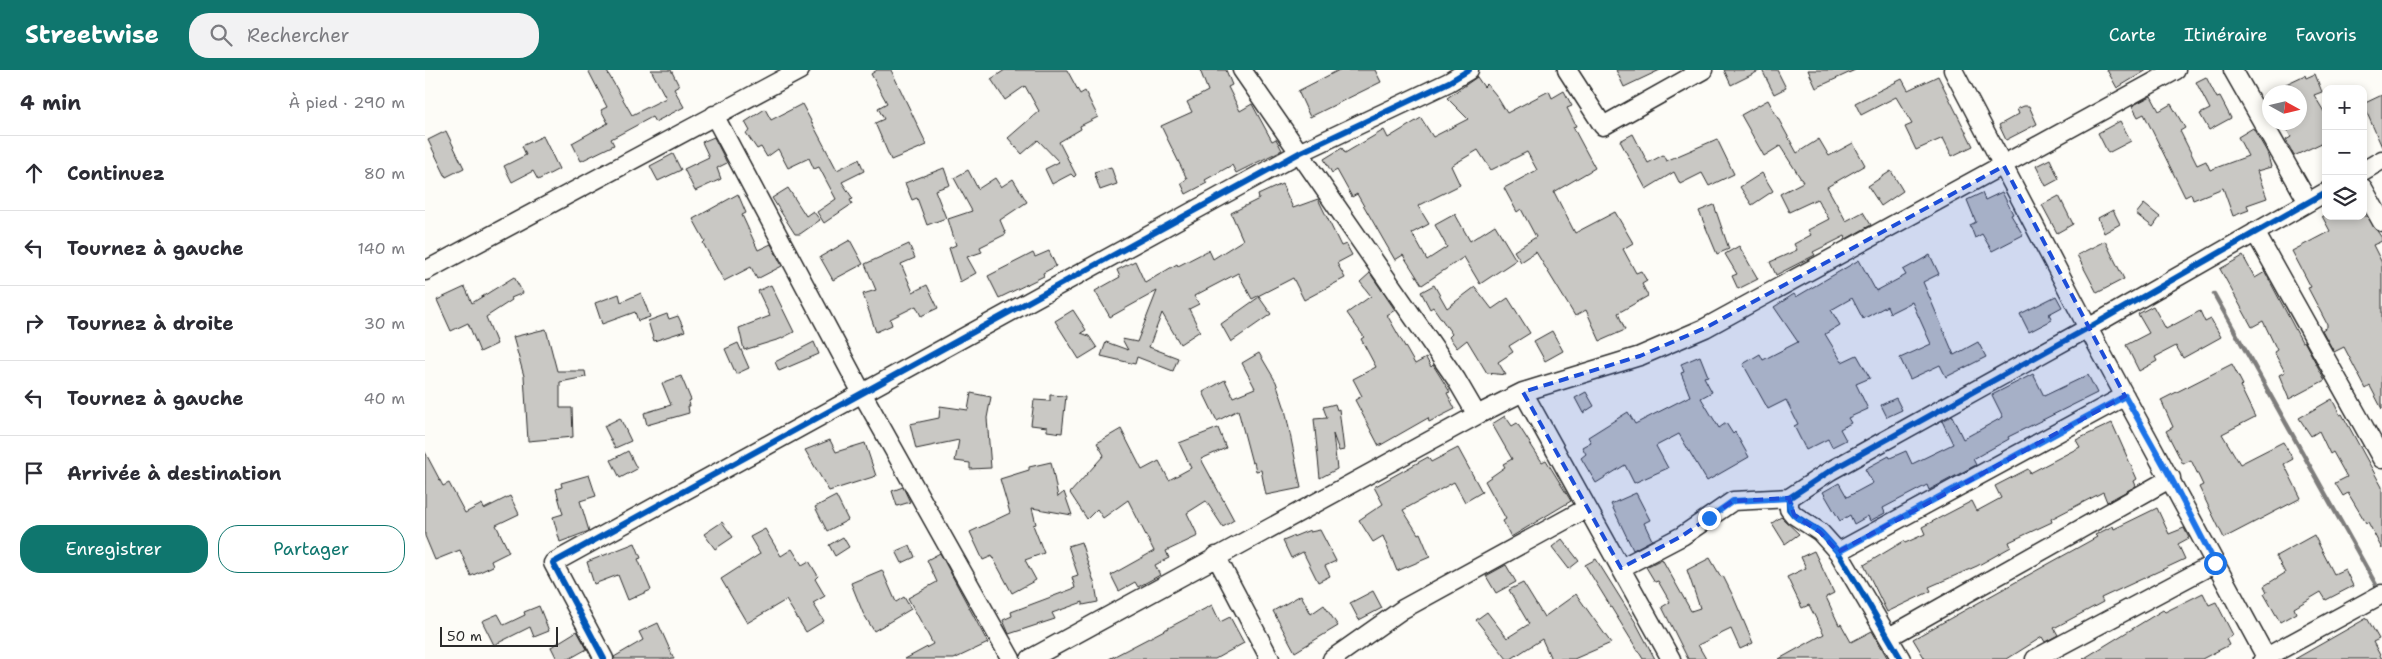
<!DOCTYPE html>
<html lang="fr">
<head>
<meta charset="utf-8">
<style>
	body { margin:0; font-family:"Shantell Sans",sans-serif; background:#f2f2f3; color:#2b2b33 }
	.controls { position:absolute; right:15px; top:15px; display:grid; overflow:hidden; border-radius:10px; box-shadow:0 2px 8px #0003 }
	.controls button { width:45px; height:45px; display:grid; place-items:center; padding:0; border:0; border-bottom:1px solid #e1e1e2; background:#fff; color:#2b2b33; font:25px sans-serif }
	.compass { position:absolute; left:1837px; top:15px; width:45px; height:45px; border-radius:50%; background:#fff; box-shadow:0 2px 8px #0003; rotate:98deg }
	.scale { position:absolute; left:15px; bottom:12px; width:118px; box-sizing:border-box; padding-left:5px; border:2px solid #2b2b2b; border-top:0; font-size:14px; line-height:18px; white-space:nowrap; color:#2b2b2b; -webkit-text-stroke:4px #fdfcf7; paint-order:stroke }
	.stop { position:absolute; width:15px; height:15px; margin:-11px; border:4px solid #1a73e8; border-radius:50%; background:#fff }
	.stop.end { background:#1a73e8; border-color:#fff; box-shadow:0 1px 5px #0008 }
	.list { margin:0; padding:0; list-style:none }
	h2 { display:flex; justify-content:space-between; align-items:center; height:65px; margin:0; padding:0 20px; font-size:21px }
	h2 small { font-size:16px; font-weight:400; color:#7c7c81 }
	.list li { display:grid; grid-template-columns:32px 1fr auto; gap:15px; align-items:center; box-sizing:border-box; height:75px; padding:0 20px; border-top:1px solid #e1e1e2 }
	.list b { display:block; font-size:19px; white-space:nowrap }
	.list em { font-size:16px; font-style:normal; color:#7c7c81 }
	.actions { display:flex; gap:10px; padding:15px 20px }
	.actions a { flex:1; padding:11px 0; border:1px solid #0f766e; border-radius:20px; text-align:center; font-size:18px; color:#0f766e }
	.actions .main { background:#0f766e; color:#fff }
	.icon { flex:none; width:28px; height:28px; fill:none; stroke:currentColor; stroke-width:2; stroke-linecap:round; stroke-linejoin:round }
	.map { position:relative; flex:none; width:1957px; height:589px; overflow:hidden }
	header { display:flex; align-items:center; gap:30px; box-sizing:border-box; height:70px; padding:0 25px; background:#0f766e; color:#fff }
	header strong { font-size:24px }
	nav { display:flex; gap:28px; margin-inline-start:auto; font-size:18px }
	.search { width:350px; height:45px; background:#f2f2f3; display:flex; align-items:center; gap:12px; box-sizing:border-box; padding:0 18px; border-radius:20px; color:#7c7c81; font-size:19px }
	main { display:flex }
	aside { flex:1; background:#fff }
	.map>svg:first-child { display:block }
</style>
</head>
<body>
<header>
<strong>Streetwise</strong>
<div class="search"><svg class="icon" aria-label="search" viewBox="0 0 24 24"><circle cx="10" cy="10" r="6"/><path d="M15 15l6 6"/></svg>Rechercher</div>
<nav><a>Carte</a><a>Itinéraire</a><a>Favoris</a></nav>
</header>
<main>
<aside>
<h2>4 min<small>À pied · 290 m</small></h2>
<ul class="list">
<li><svg class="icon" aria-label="ahead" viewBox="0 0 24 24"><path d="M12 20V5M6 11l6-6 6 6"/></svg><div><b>Continuez</b></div><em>80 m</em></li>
<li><svg class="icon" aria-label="left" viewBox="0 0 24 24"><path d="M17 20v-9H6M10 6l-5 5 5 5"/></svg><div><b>Tournez à gauche</b></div><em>140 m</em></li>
<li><svg class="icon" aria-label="right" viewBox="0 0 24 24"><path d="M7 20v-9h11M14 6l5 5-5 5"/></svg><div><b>Tournez à droite</b></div><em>30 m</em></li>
<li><svg class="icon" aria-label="left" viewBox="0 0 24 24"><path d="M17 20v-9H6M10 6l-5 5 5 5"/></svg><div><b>Tournez à gauche</b></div><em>40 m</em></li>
<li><svg class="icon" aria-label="arrive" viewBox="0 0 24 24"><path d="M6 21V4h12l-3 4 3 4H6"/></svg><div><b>Arrivée à destination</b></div></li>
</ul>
<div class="actions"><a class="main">Enregistrer</a><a>Partager</a></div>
</aside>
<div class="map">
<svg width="1957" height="589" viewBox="0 0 1957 589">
	<rect width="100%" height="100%" fill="#fdfcf7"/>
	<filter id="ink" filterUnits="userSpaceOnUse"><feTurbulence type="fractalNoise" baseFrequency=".02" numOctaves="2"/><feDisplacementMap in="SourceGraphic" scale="10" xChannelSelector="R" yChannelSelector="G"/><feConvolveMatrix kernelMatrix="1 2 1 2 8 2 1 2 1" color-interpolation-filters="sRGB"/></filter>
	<g filter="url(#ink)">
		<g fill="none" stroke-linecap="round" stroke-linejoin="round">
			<path stroke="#7e7d7b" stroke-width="4.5" d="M1789,224L1955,522"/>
		</g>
		<path fill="#c9c8c4" stroke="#2b2b2b" d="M163,0H181L207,45L241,28L226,0H246L254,16L249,19L259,37L230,52L227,47L186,69L189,75L156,91L147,73L183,53L176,40L182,37Z
			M452,0H466L502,75L466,90L450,53L459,49L453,38L462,33L446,4Z
			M580,0H642L655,24L660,21L673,47L655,56L656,59L634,72L651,105L649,107L646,104L627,114L620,99L634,92L613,70L597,84L583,68L614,41L600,16L580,30L566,9Z
			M775,0H801L807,15L803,17L815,41L827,34L847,71L851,69L857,80L811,103L807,95L780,110L782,113L761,124L756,113L762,109L736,56L767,42L762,32L783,21Z
			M914,0H950L956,12L885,47L873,21Z
			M1191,0H1235L1199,17Z
			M1299,0H1336L1306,15Z
			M1337,0H1352L1361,18L1349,24Z
			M1383,0H1430L1391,18Z
			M1682,0H1722L1692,18Z
			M1890,4L1897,22L1889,25L1901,45V71L1869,86L1861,70L1866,67L1858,52H1874V22H1844L1880,5L1881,8Z
			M1513,6L1548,76L1527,86L1518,68L1491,80L1480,57L1487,54L1471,27L1436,45L1430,33L1477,9L1483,20Z
			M1052,7L1059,17L1062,14L1071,25L1082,43L1124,21L1127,28L1139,21L1147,36L1142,38L1151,56L1148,57L1170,98L1129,122L1150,163L1190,142L1208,173L1198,179L1211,203L1216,201L1222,211L1217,214L1223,226L1193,243L1200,260L1175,271L1161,240L1150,246L1111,182L1096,192L1089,181L1111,167L1096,139L1092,142L1079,118L1112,100L1102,82L1066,100L1053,80L1026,96L1035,115L993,136L1004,154L987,163L1002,190L1022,177L1010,155L1030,144L1045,171L1070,155L1091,190L1055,214L1039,187L997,215L978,185L970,190L932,124L927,127L912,100L907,103L899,89L917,78L920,83L959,60L963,68L996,48L1008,67L1043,49L1022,28Z
			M1781,7L1792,28L1795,27L1806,48L1784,60L1775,44L1785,39L1771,12Z
			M1957,25V77L1938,34Z
			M1726,26L1734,41L1746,34L1760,58L1755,61L1772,95L1781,91L1785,100L1823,86L1813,67L1828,58L1842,82L1846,97L1832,101L1842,128L1822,135L1824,140L1808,146L1798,118L1768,130L1766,124L1760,127L1719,44L1713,47L1707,36Z
			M1343,30L1372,83L1394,69L1404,86L1428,73L1440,95L1402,117L1421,151L1438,142L1446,155L1421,169L1420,166L1388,182L1390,185L1351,205L1345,192L1372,180L1369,174L1386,165L1383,160L1404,149L1392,129L1364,142L1355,124L1378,112L1355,76L1339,86L1316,45Z
			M377,34L412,100L434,89L439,101L417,112L428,129L425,130L427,134L399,153L392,142L411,129L394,97L389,99L384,88L363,98L353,79L342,87L336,77L332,79L321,63L325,61L320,52L340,39L346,50Z
			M1599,36H1604L1612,54L1581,70L1574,55L1594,44L1592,39Z
			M1695,51L1706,71L1683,83L1673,63Z
			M21,61L39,98L21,107L3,70Z
			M1208,64L1223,93L1238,85L1241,91L1292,69L1309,104L1284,116L1277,103L1255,114L1249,102L1221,119L1195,71Z
			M118,66L134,99L113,110L108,101L87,112L79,96L101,85L97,76Z
			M289,67L302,93L292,98L296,109L270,121L259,99L284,87L277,72Z
			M248,84L256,100L233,111L225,96Z
			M1625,89L1634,109L1621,116L1611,96Z
			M686,97L692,114L675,120L669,102Z
			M519,98L525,115L510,120L521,148L502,155L492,128L487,130L480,113Z
			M543,100L553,119L570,108L576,117L588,109L602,132L575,150L581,164L555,177L557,182L542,187L551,203L535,212L524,178L531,175L523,149L547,141L529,108Z
			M1466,101L1478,121L1456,136L1443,116Z
			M1337,103L1348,121L1327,135L1315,117Z
			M857,114L868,138L893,129L916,176L921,174L927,185L912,193L920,208L879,230L868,208L827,229L813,203L769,226L774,234L764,239L775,261L755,274L737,243L724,277L753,288L748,301L712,287L710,294L676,286L681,272L703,280L697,269L712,272L732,221L685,247L670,221L695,207L692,200L710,191L720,213L752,194L753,196L784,180L788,189L818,170L806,143L834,129L833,125Z
			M363,118L381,146L388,141L395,150L375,164H370L347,128Z
			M1577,122L1588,144L1586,145L1598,165L1567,181L1557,164L1550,168L1545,155L1551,152L1542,130L1557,123L1560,130Z
			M313,124L321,143L317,145L333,180L346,174L357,196L332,209L326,197L299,211L278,173L280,171L268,149Z
			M1634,126L1648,154L1632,163L1617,135Z
			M1719,134L1735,147L1728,157L1711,144Z
			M1289,135L1304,179L1292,184L1274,141Z
			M1688,140L1695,154L1679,163L1673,148Z
			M1897,146H1942L1957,168V171L1948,175L1957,193V339L1945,316L1941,319L1919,277L1909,282L1897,260L1902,257V254L1883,218L1886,217L1867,181L1905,161Z
			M425,170L438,194L408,210L395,187Z
			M1680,171L1699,209L1672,223L1652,185Z
			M484,174L490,188L476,194L488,222L502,215L513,238L496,246L491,236L465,249L467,255L451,262L438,224L451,220L440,194Z
			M1314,176L1333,209L1313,219L1307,206L1312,204L1300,184Z
			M624,181L631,196L618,203L619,206L574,228L563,206L608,183L610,187Z
			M1505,185L1514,204L1498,212L1529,285L1553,272L1561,287L1521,307L1515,295L1485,309L1475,288L1506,274L1487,232L1465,243L1462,236L1438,249L1427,228L1406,240L1415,255L1400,264L1417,292L1432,285L1445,308L1431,314L1443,339L1423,348L1426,353L1415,359L1421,370L1407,377L1403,369L1381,380L1369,356L1373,354L1361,330L1343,339L1318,294L1335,284L1338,290L1373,272L1349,237L1369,224L1371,227L1434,190L1451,221L1481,205L1478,200Z
			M1818,186L1830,208L1840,202L1877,272L1879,271L1900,310L1864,329L1854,305L1860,302L1849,282L1852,280L1838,251L1827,257L1795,199Z
			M945,203L970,240L962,245L990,294L1001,288L1006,297L1008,295L1025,322L1022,323L1030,339L1004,352L1003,348L954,376L930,330L937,326L928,309L951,297L936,269L939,267L922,243L946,226L935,212Z
			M89,207L98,223L86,228L87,230L61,247L72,274L55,282L43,253L26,261L12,230L40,217L47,233Z
			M346,215L369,262L355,269L319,280L314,258L345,246L333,221Z
			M1009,215L1022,238L1050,217L1067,239L1083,228L1105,263L1084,276L1088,282L1073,292L1081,305L1062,303L1042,270L1032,278L1024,267L1027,264L1008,237L1005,239L996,222Z
			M216,223L225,247L213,251L210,242L177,254L170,233L194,224L196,232Z
			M1631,226L1637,237L1624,244L1627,250L1604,262L1595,244Z
			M834,227L846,244L806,272L796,254Z
			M1728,236L1741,259L1775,241L1780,252L1786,249L1796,267L1758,288L1751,276L1730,287L1732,291L1714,301L1701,275L1724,263L1713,244Z
			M648,240L661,260L656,263L664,266L672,278L654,289L630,251Z
			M242,244L244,249L253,246L260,261L229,271L223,251Z
			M121,259L132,301H160L161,307L135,312V338H147L148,367L103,371L99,306L88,267Z
			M1127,261L1138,281L1120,291L1109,271Z
			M389,272L394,284L354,301L350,292Z
			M313,273L324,298L311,304L300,279Z
			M834,283L851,312L860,339L876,418L841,425L836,400L831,401L829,392L827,393L813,340L792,351L778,322L800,310L808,327L830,318L817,293Z
			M1275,286L1283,306L1279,307L1287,322L1276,328L1294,358L1301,353L1308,364L1310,362L1324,387L1282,411L1254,364L1231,376L1243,398L1209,413L1200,395L1171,413L1156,388L1161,384L1157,377L1166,372L1163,367L1203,342L1210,354L1265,326L1256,303L1259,302L1256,294Z
			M1807,294L1818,315L1815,316L1830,347L1797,364L1815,394L1858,372L1868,389L1859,394L1876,428L1799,468L1774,417L1778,415L1766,390L1758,394L1741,361L1748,357L1736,330Z
			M1608,304L1619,326L1663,305L1672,323L1583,367L1584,369L1548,389L1551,395L1504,420L1502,415L1458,438L1460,443L1445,451L1443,446L1429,454L1425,445L1415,451L1398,422L1414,413L1422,427L1448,413L1440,399L1464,386L1465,388L1481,381L1487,394L1528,374L1517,351L1527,346L1538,369L1578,347L1567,325Z
			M256,306L266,330L264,331L265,336H263L264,343L222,355L219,343L246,335L237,313Z
			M1161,322L1169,336L1158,343L1150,328Z
			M546,323L566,327L562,348L566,398L545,399V393L530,391L534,370L491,379L485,354L514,348L515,336L543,340Z
			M625,325L641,326L637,363L622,361V357L606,355L609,330L625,331Z
			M1471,328L1477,340L1462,347L1456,335Z
			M1907,329L1915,345L1917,344L1957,417V479L1943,452L1941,453L1923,423L1918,426L1910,413L1922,407L1908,382L1905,384L1894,361L1886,366L1874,348Z
			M910,334L912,340L914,339L919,380L914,381L908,364L912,399L895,408L889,349L902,348L898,337Z
			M1080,346L1087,356L1092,353L1117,392L1121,390L1146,431L1086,467L1078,451L1081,449L1060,411L1080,397L1078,394L1087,389L1067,354Z
			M195,348L206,371L190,378L179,356Z
			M1687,353L1712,409L1709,411L1711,416L1682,432L1678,422L1626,449L1627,452L1584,472L1586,477L1552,496L1504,517L1506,521L1462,542L1439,495L1479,471L1480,473L1500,464L1497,457L1547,431L1552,441L1576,428L1570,416L1603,399L1605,403L1655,377L1651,370Z
			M793,358L801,378L776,389L809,450L798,457L781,431L762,443L773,466L741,481L744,488L730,495L735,505L713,517L710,512L694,521L686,505L729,481L703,430L678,448L672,439L662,449L645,423L679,385L672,373L696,359L717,400L734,391L744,410L766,398L754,373Z
			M405,370L411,382L440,373L451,406L404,421L380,380Z
			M1033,378L1057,422L1040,432L1029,412L978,440L993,464L995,463L1005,487L972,501L958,466L948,472L934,450L958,434L949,417L1003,387L1006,392Z
			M203,381L212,399L195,408L186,390Z
			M0,382L18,416L24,413L40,443L57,434L59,439L85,426L94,444L71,455L84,482L66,491L68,496L46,506L35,480L10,490L0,466Z
			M626,392L633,427L639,422L647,445L607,438L611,454L608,455L619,483L600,490L611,510L587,523L567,486L558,490L545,462L585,443L575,409L604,400V397Z
			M164,405L171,426L155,431L164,461L135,472L128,447L138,444L131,419L137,417L136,413Z
			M478,417L485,432L472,436L467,421Z
			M1211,423L1225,450L1219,453L1227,470L1208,480L1186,434Z
			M411,426L423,450L402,461L390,437Z
			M1732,438L1744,464L1759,458L1764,468L1753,474L1760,489L1676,528L1678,532L1629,558L1633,565L1620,572L1617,567L1582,589H1500L1488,569L1672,467L1670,465L1688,456L1689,459Z
			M1356,447L1374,464L1360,474L1347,453Z
			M297,452L308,467L290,479L279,464Z
			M340,459L356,486L367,479L377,495L384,491L393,506L390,509L400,526L388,533L399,551L381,562L361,530L322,553L296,509L335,484L325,467Z
			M885,460V462L895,460L911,491L900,496L905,506L893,512L878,482L866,488L858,471Z
			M1889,465L1909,504L1920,499L1928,516L1901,530L1896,522L1869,538L1871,543L1855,552L1839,524L1842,522L1839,516L1860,503L1851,486Z
			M418,467L424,477L410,486L404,475Z
			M1137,469L1154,491L1144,499L1127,477Z
			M656,472L670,515L673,532L658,535V532L627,543L630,549L584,564L578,550L587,546L586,542L650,518L647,507L653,505L643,476Z
			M210,473L216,488L213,489L226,520L203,530L193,505L169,514L162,492Z
			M485,475L490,487L477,493L471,481Z
			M1389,481L1409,523L1401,527L1414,555L1416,554L1426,572L1447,561L1463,589H1354L1399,564L1384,535L1377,538L1362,507L1381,498L1376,487Z
			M515,483L563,573L529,589H480L508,574L483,528L512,512L502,490Z
			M1285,488L1296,507L1298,506L1308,526L1328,573L1315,579L1306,559L1273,575L1281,589H1263L1237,537L1245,532L1233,511L1230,512L1221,497L1237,489L1266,541L1275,538L1262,500Z
			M1171,489L1211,553L1230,589H1218L1160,495Z
			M1081,495L1091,512L1071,523L1061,506Z
			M457,500L471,532L479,527L486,539L449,561L438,543L426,513Z
			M1098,513L1119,547L1151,524L1186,573L1149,589H1126L1117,569L1086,589H1082L1051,550L1062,542L1082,568L1104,554L1084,520Z
			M948,521L957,538L934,550L925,533Z
			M1778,523L1784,535L1791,532L1808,565L1801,569L1804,575L1777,589H1658L1738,540L1740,542Z
			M876,525L886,544L899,535L913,556L870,582L848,541Z
			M787,535L795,552L805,547L819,573L790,589H684Z
			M114,536L124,561L109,567L105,557L69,575L57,551L73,544L79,555L100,545L99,542Z
			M1942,548L1954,569L1948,572L1957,589H1870Z
			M233,553L249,589H190L189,587L218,570L214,562Z
			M152,561L162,579L144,589H132L126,577Z"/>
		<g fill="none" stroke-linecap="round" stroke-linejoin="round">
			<defs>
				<path id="minor" d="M817,0L1031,309L1052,345L1098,322L1246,589
					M1142,0L1178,56L1278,0
					M1528,0L1663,258L1842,589
					M1808,0L1883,132
					M289,45L437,323L586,589
					M1938,101L1957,90
					M1938,118L1957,152
					M1830,162L1957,389
					M0,201L375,0
					M1098,322L1215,286L1280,258L1751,0
					M1413,482L1700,326
					M791,486L845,589
					M1196,498L1257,466L1308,431L1364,428
					M1464,567L1746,408
					M179,589L128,493L876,82L1024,12L1044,0
					M605,589L1052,345
					M907,589L978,539L1162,438
					M1476,589L1413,482L1395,462L1369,445L1364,439V428L1405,401L1663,258L1901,122
					M1610,589L1790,493
					M1838,589L1957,524"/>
			</defs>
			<use href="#minor" stroke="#2b2b2b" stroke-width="21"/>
			<use href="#minor" stroke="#fdfcf7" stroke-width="18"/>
			<defs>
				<path id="cycleway" d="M179,589L128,493L876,82L1024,12L1044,0
					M1476,589L1413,482L1395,462L1369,445L1364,439V428L1405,401L1663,258L1901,122"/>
			</defs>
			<use href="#cycleway" stroke="#fdfcf7" stroke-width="9"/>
			<use href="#cycleway" stroke="#0057b8" stroke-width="6"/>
		</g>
	</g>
	<g fill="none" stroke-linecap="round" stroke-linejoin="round" filter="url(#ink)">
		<path stroke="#1a73e8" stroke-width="6" d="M1284,448L1308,431L1364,428C1364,449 1379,451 1394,461C1401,467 1407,475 1413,482L1700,326L1746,408L1790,493"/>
	</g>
	<path fill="#1d4ed8" fill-opacity="0.2" stroke="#1d4ed8" stroke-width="4" stroke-dasharray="10 6" stroke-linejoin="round" d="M1579,96L1700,326L1413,482L1395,462L1369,445L1364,428L1308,431L1257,466L1196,498L1098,322L1215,286L1280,258Z"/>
</svg>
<div class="controls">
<button>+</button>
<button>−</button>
<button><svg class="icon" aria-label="layers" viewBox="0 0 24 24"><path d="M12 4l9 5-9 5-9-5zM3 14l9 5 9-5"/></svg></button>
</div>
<svg class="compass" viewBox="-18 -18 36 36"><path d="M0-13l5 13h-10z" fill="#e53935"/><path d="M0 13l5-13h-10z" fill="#7c7c81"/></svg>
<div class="scale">50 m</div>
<div class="stop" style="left:1790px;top:493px"></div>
<div class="stop end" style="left:1284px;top:448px"></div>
</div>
</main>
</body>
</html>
